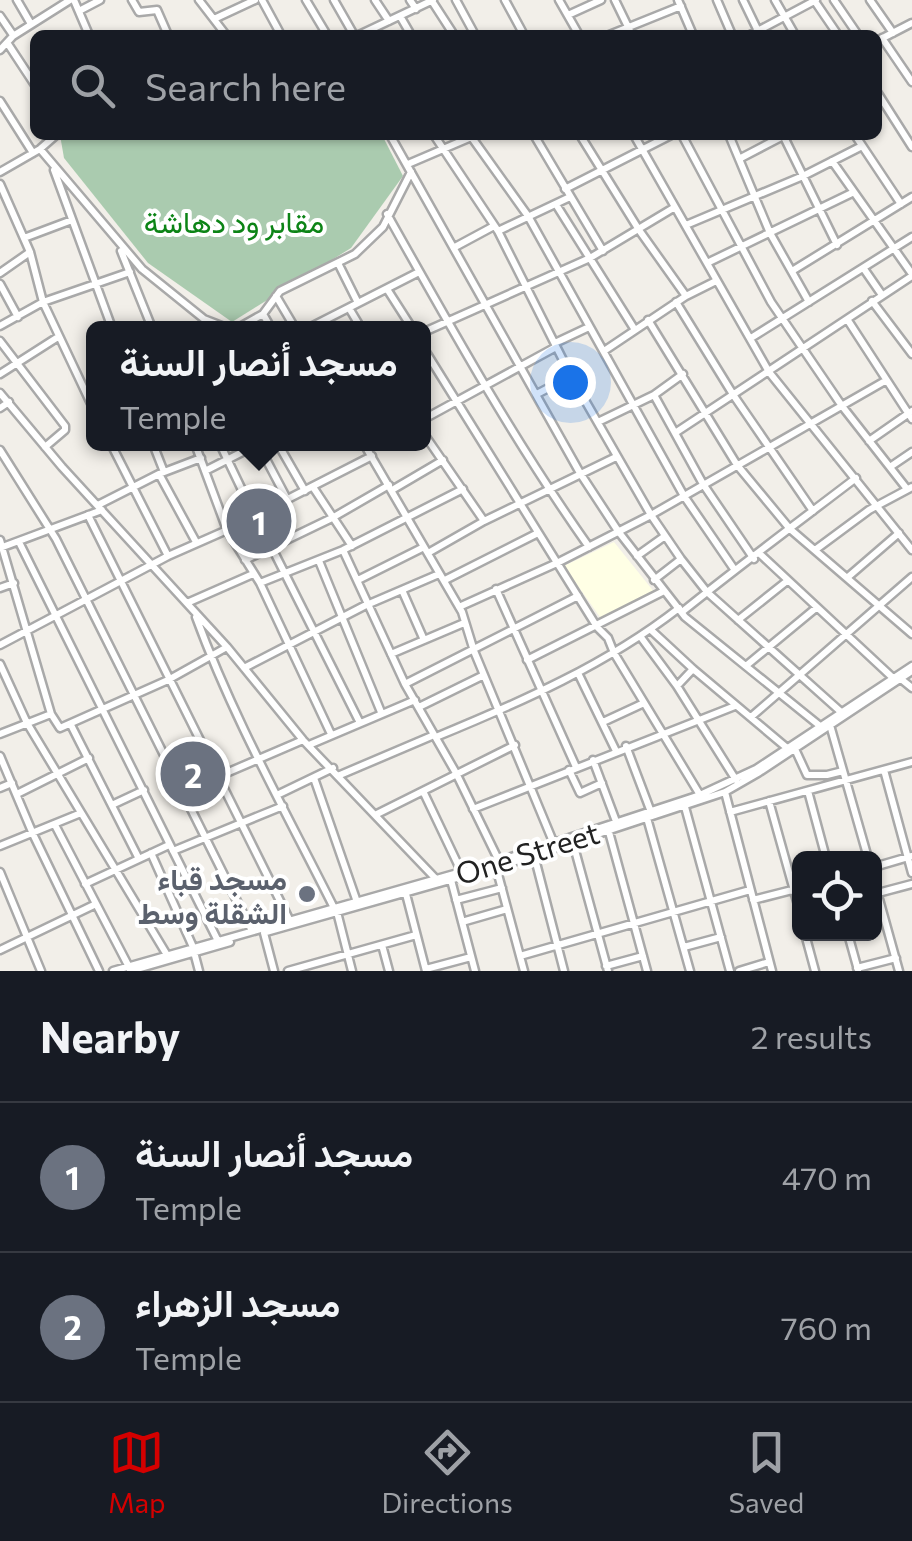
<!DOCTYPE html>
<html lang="en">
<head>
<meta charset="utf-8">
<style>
	body { margin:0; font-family:Commissioner,Vazirmatn,sans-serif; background:#242831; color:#f1f3f6 }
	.controls { position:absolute; right:30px; bottom:30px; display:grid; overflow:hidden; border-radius:15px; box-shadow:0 2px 8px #0004 }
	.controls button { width:90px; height:90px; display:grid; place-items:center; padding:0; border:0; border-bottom:2px solid #363941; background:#171b24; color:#f1f3f6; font:50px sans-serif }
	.you { position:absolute; left:570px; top:382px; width:35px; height:35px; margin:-25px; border:8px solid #fff; border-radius:50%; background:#1a73e8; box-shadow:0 0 0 15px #1a73e833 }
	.badge { display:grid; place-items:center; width:65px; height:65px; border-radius:50%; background:#d40000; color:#fff; font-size:32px; font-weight:700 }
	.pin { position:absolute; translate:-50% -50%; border:5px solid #fff; box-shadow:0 2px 10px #0006 }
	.popup { position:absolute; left:86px; top:321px; width:345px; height:130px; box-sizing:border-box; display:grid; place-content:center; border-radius:15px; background:#171b24; filter:drop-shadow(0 2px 8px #0005); font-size:32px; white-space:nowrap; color:#9ea1a6 }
	.popup b { font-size:38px; color:#f1f3f6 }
	.popup::after { content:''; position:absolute; left:50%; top:100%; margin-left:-20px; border:20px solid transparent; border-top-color:#171b24 }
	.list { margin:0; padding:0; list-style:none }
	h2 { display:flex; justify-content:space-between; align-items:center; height:130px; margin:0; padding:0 40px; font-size:42px }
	h2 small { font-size:32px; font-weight:400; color:#9ea1a6 }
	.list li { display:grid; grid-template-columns:65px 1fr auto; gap:30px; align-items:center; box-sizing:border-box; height:150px; padding:0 40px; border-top:2px solid #363941 }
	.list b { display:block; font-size:38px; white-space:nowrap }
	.list p { margin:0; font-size:32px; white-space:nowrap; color:#9ea1a6 }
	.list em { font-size:32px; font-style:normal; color:#9ea1a6 }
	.icon { flex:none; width:55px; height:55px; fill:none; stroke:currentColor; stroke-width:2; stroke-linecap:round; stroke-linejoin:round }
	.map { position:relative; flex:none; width:912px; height:971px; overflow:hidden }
	.search { position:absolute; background:#171b24; box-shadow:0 2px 8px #0004; left:30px; right:30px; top:30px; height:110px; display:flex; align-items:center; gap:25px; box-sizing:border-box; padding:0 35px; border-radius:15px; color:#9ea1a6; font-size:38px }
	.sheet { height:430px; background:#171b24 }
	nav { display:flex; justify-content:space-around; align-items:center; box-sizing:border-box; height:140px; border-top:2px solid #363941; background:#171b24; font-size:28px; color:#9ea1a6 }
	nav a { display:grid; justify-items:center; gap:5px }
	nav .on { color:#d40000 }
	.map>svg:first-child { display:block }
</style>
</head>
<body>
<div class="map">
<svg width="912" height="971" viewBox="0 0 912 971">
	<rect width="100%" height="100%" fill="#f2efe9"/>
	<path fill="#ffffe5" d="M614,542L655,593L602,620L564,566Z"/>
	<path fill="#aacbaf" d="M60,135H382L403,176L351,248L232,322L148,263L64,158Z"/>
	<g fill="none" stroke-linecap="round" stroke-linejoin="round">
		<defs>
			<path id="minor" d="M17,0L31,24
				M74,0L89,35
				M132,0L139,12L157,10L168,35
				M199,0L226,35
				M262,0L281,35
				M306,0L327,35
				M334,0L354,35
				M375,0L389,21
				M410,0L416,9
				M456,0L475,35
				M505,0L524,35
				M559,0L579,35
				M615,0L632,35
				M678,0L693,35
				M717,0L732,35
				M743,0L758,31
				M775,0L795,35
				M814,0L838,35
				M834,0L858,35
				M870,0L893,33
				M432,1L454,35
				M79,11L100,0
				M568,15L601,0
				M0,16L13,35
				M400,16L411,35
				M214,19L255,0
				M359,35L433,0
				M609,35L681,6
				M750,35L816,0
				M882,38L912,82
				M877,41L912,23
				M8,44L35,85
				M0,50L13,36L70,0
				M877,92L912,147
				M0,101L33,153
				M390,135L580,473L618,531L685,617L820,726
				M434,135L498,231L571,376L651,515L681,559L707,592L841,712
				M470,135L528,216L684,496L734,569
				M534,135L603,251
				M580,135L639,230L686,296
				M634,135L769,372L912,550
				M682,135L771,302L842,406L907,489
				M729,135L770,233L809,302
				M783,135L837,245
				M855,135L901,204
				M40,149L142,269L204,319L227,328
				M739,159L783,136
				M832,161L912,274
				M408,164L476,135
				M54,170L112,328
				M0,172L40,149L56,135
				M0,184L30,252L43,302L94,410
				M565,189L671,135
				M557,206L635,330
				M387,214C451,328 514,441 589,547
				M686,225L803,176L862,146
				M498,231L570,197
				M24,238L72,220
				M455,247L494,226
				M121,251L152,328
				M338,263L358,303
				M707,263L854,192
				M864,269L882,295
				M792,271L912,197
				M0,273L30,252
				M0,284L18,317
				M387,289L412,328
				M276,296L295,328
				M872,301L912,354
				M676,302L734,396L813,511
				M349,308L361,328
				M263,314L271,328
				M847,319L912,419
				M648,320L737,465L790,529L912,634
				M0,326L43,302L130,272
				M238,328L263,314L280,291L355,254L383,227L411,172
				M309,328L419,272
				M424,332L590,258L675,207
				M751,338L912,237
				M0,341L65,426V430L45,447
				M555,343L589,327
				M424,349L597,627L608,638L614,653L700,795
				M604,351L686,296L716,281
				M0,374L58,337
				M0,393L62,467L227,647L303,740L436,879
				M537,394L571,376
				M654,395L703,484L754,559
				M0,408L9,402
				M424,419L556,347
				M598,422L654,395L683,374
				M675,433L912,276
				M424,434L484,521
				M869,441L912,411
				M111,444L168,556
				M153,444L164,472
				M195,444L227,530L260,583L331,734
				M220,444L254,515
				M258,444L287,499
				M278,444L305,491
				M364,444L462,612L474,651L554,844
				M0,450L56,539L252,931
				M890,467L912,452
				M205,471L258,444
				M159,474L196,542
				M313,487L352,546
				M392,490L443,460
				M98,505L159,474L201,458
				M88,515L290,921
				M0,540L51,714L60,728L168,680L227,647
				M19,542L218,941
				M271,546L359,721
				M0,548L102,510
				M343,550L405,684L456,773L499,861
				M815,550L869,510L912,487
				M428,553L484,521L616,457
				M759,553L893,678L901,679L912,688
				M637,556L665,536
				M245,560L332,518L389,485
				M319,561L381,712
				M848,577L899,533
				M358,580L424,547
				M445,580L538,533
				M654,580L681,559
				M260,583L343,550L463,489
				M0,588L14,583
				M496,589L576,767
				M402,590L424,640
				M187,603L253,574
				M369,604L439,574
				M459,607L557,563L651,515L885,381
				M682,612C739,566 797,523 856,478
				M196,617C233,718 286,812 334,908
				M738,620L787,581
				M651,630L693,669L787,748
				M640,636L677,686L736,780
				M0,645L168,556L227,530L372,456
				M391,654L464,623
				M527,660L664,591
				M0,664L27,723L167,955
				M747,665L816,608
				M244,668L366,605
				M578,673L616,751
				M405,684L578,596
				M677,686L693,669
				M419,707L484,675
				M751,717L912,577
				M603,722L644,703
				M71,725L138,857
				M830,725L868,858
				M0,734L51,714
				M436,737C521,702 606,665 679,608
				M309,745L415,700
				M626,746L651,812
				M795,749L807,775H827L843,771
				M0,756L33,834L99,971
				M593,760L617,824
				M569,770L580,793L602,783
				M884,770L912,873
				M340,775L434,735
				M217,777L303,740
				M314,778L357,902
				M0,788L12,783
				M423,791L463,875
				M808,791L826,858
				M725,792L772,971
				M17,794L89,758
				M277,795L333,768
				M187,798L222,786
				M769,801L800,912
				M114,804L144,790
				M685,807L730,971
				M473,809L735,706
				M730,812L912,762
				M375,815L515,745
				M647,818L690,971
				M55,825L129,967
				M609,832L647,971
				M573,843L608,971
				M0,846L81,813
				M173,851L283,806
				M151,853L193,947
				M534,855L564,971
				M496,867L524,971
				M874,867L912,856
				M0,872L41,971
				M451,880L475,971
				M874,881L899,971
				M85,884L169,845
				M878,893L912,884
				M406,894L426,971
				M456,900L502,888
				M753,900L800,888
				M337,912L352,971
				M462,922L507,909
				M266,932L510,863L725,792L758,773L912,671
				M264,933L274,971
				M805,934L815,971
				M848,934L858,970
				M382,945L389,971
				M684,947L721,937
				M0,950L96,904
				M194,952L199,971
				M520,956L750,890
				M606,966L643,956
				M857,968L896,958
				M426,969L471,957
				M113,971L493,863L700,795L756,769L912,666
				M130,971L230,942
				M288,971L416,935
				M739,971L769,962"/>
		</defs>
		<use href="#minor" stroke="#a9a9a9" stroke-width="11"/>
		<use href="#minor" stroke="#fff" stroke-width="6"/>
	</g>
	<circle fill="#6b7280" stroke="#fff" stroke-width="4" cx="307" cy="894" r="10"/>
	<g text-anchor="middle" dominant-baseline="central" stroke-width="8" stroke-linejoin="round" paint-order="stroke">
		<g font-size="30" fill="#0c8416" stroke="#fff">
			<text x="234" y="220">مقابر ود دهاشة</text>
		</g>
		<g font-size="30" fill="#222" stroke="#fff">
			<text transform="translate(527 852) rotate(-17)">One Street</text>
		</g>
		<g font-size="30" font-weight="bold" fill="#5b616d" stroke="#fff" text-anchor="end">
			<text x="287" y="877">مسجد قباء<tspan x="287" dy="34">الشقلة وسط</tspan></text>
		</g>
	</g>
</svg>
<div class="controls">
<button><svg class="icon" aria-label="locate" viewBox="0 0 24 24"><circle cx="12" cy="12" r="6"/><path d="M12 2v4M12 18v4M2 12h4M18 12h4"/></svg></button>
</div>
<div class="you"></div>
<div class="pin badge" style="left:259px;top:521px;background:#6b7280">1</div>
<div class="popup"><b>مسجد أنصار السنة</b>Temple</div>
<div class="pin badge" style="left:193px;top:774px;background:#6b7280">2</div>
<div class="search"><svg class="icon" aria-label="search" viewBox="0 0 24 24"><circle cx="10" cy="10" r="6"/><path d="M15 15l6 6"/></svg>Search here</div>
</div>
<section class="sheet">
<h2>Nearby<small>2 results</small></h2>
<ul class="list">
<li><span class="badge" style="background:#6b7280">1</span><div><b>مسجد أنصار السنة</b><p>Temple</p></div><em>470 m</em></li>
<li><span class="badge" style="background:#6b7280">2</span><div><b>مسجد الزهراء</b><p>Temple</p></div><em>760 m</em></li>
</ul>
</section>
<nav>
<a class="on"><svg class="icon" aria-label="map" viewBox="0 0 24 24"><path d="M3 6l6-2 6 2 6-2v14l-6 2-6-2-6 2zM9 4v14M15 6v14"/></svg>Map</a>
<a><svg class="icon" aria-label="directions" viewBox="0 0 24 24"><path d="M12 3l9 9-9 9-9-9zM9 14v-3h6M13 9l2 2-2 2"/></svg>Directions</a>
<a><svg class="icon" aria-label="saved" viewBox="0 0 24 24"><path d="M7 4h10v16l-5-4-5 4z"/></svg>Saved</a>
</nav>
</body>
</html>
